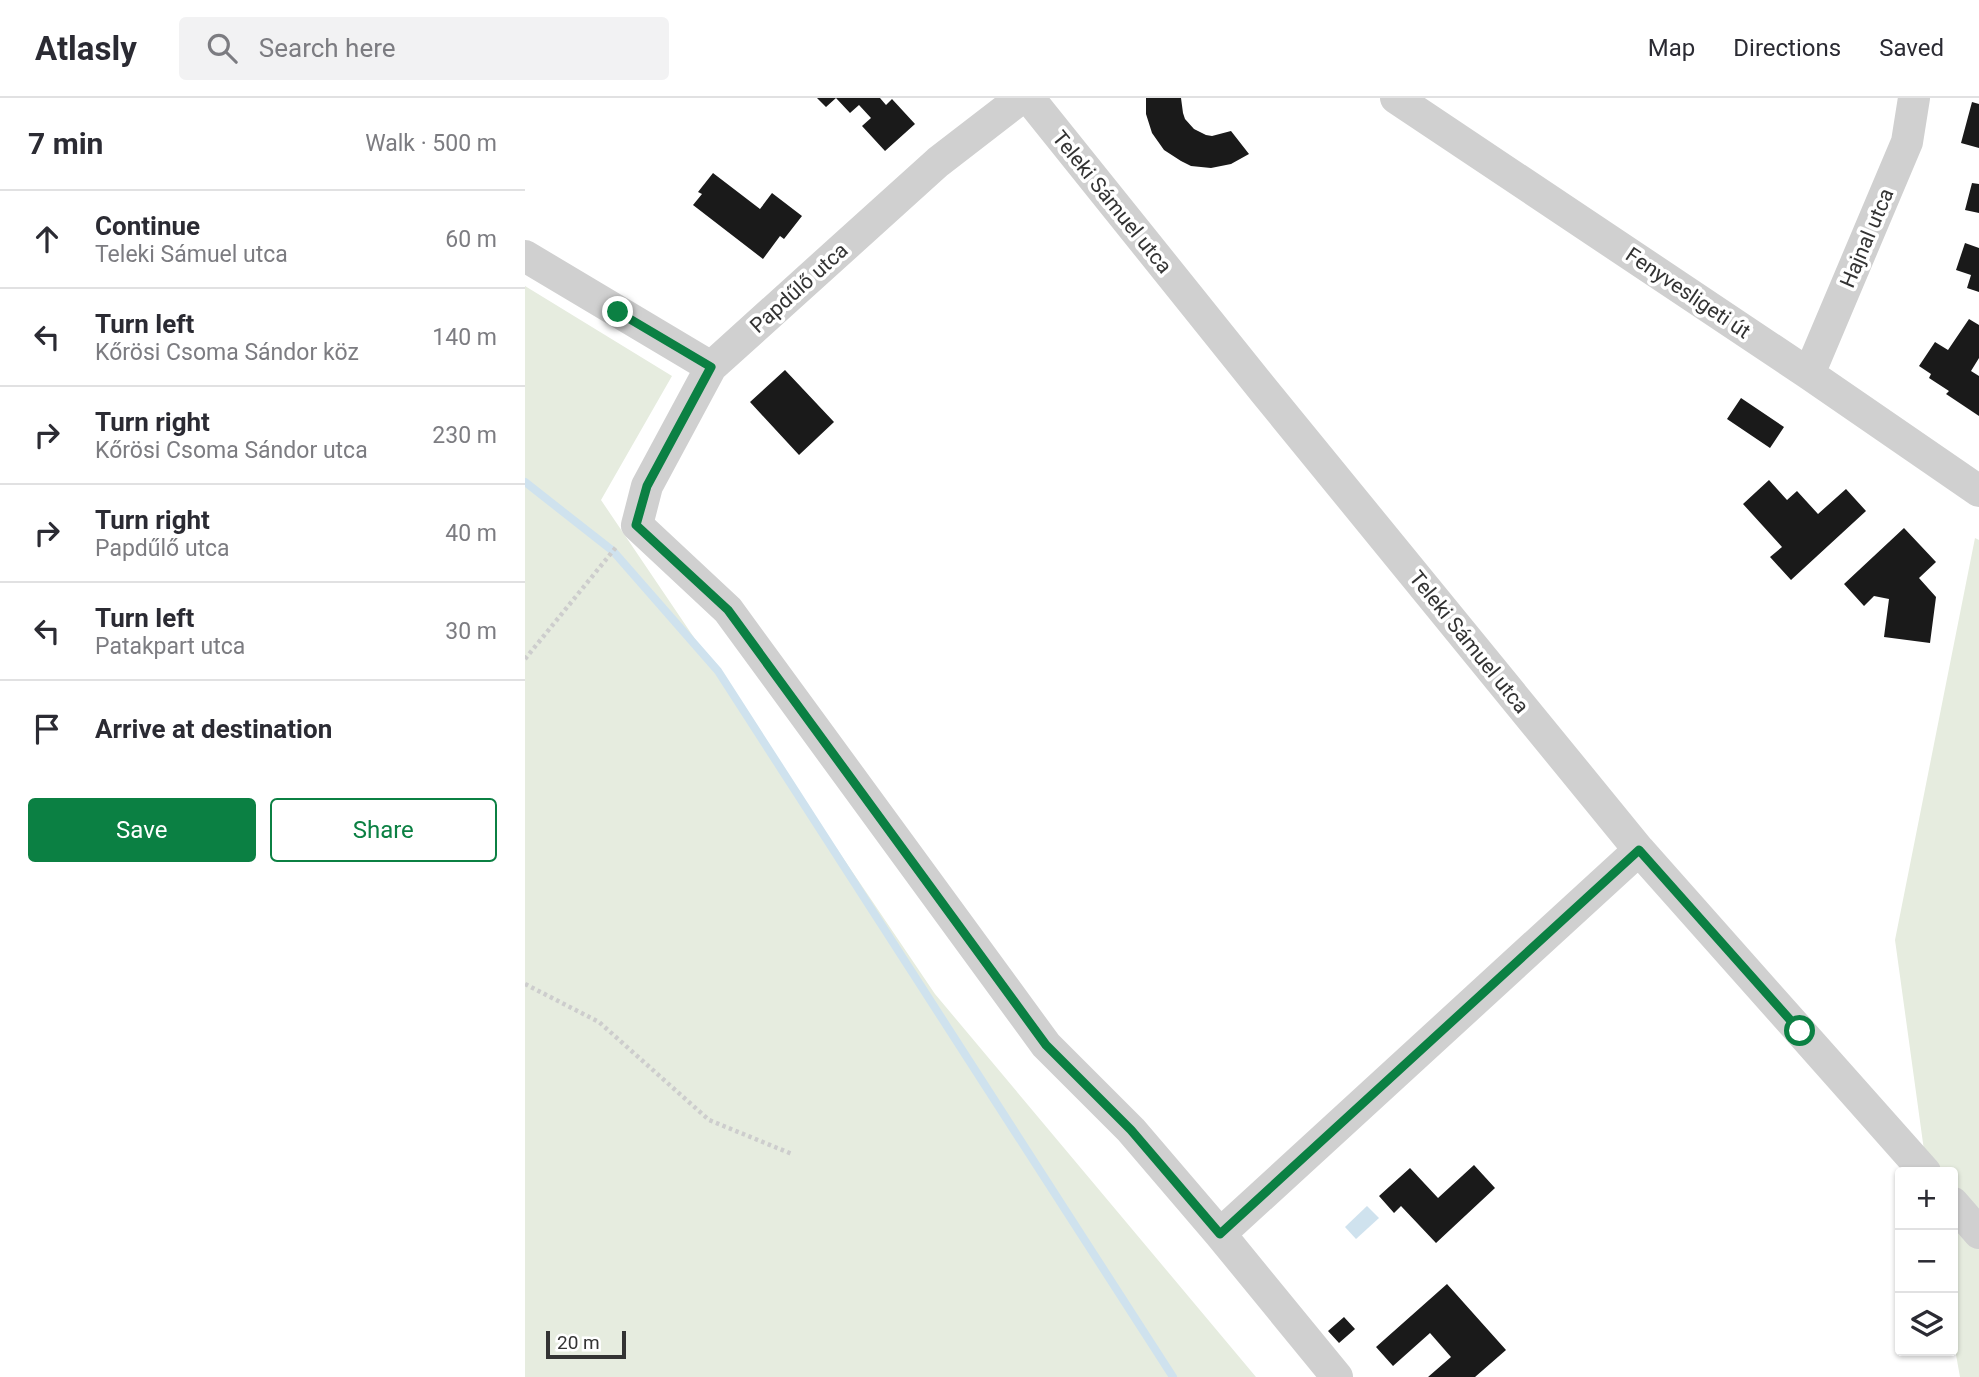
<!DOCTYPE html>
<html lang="en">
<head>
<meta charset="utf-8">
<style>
	body { margin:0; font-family:Roboto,sans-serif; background:#f2f2f3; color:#2b2b33 }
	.controls { position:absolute; right:21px; bottom:21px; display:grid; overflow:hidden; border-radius:7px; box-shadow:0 2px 5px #0004 }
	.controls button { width:63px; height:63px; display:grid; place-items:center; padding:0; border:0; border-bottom:2px solid #e1e1e2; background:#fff; color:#2b2b33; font:35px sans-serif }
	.scale { position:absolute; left:21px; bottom:18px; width:80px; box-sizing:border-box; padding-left:7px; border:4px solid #333; border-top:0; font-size:19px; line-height:24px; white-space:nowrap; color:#333; -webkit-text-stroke:5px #fff; paint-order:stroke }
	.stop { position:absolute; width:21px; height:21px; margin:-16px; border:5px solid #0b8043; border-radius:50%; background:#fff }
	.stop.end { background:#0b8043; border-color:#fff; box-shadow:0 2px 7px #0008 }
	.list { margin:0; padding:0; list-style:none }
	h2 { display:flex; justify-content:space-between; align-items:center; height:91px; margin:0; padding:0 28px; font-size:30px }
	h2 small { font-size:23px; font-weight:400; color:#7c7c81 }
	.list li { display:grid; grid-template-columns:46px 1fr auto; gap:21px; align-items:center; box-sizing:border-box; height:98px; padding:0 28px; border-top:2px solid #e1e1e2 }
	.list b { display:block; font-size:26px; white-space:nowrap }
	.list p { margin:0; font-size:23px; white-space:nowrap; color:#7c7c81 }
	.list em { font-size:23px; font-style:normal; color:#7c7c81 }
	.actions { display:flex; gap:14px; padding:21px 28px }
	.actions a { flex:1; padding:16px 0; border:2px solid #0b8043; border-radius:7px; text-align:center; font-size:24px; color:#0b8043 }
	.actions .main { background:#0b8043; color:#fff }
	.icon { flex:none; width:38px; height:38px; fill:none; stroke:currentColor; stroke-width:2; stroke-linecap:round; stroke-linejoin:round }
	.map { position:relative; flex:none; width:1454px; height:1279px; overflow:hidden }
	header { display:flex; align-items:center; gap:42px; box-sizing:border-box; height:98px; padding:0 35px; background:#fff; border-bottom:2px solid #e1e1e2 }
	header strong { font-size:33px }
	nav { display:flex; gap:38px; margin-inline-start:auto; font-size:24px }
	.search { width:490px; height:63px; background:#f2f2f3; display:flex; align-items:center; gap:18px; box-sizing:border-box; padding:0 24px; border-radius:7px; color:#7c7c81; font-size:26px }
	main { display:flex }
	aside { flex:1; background:#fff }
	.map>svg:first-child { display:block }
</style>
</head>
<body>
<header>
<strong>Atlasly</strong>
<div class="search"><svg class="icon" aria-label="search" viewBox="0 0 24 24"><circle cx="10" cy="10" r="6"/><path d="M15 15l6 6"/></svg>Search here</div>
<nav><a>Map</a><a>Directions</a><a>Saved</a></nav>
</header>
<main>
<aside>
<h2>7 min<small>Walk · 500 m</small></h2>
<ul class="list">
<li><svg class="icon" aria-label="ahead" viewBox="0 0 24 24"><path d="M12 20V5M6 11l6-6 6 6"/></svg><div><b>Continue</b><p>Teleki Sámuel utca</p></div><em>60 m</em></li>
<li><svg class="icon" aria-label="left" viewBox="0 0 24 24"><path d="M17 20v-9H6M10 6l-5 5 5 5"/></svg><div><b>Turn left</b><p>Kőrösi Csoma Sándor köz</p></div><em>140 m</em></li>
<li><svg class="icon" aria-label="right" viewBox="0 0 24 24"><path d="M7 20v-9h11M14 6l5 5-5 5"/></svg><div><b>Turn right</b><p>Kőrösi Csoma Sándor utca</p></div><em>230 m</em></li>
<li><svg class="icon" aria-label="right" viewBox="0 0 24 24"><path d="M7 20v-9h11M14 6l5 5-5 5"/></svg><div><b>Turn right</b><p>Papdűlő utca</p></div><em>40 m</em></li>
<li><svg class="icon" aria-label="left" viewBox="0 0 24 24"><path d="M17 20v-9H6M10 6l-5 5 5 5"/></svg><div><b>Turn left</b><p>Patakpart utca</p></div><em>30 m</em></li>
<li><svg class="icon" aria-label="arrive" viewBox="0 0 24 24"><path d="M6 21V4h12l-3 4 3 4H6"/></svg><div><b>Arrive at destination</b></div></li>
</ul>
<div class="actions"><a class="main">Save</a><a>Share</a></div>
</aside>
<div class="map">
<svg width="1454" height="1279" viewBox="0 0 1454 1279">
	<rect width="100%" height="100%" fill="#fff"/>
	<path fill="#e6ecdf" d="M0,188L147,278L76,402L410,896L731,1279H0Z
		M1450,440L1454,442V1279H1435L1428,1240V1074H1402L1370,842Z"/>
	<path fill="#cfe2ee" d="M842,1108L854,1120L831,1141L820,1129Z"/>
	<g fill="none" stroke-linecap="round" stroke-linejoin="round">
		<path stroke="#cfe2ee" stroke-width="8" d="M0,384L88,453L193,573L648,1279"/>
	</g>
	<path fill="#1a1a1a" d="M292,0H355L361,7L367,1L390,26L360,53L337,28L346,20L334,7L325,15L311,0L301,9Z
		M621,0H656L658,15L660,21L669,31L681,37L687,38L706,33L724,56L706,66L686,70L666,68L656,63L639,52L627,35L621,16Z
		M1447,4L1454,6V50L1436,45Z
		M188,75L235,111L247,95L277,118L259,141L255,138L238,161L168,107L177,96L173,94Z
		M1447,85L1454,86V115L1440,112Z
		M1440,145L1454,150V194L1442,190L1446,177L1431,172Z
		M1444,221L1454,227V260L1446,273L1454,278V318L1421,296L1424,293L1404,280L1406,276L1394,268L1410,244L1423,252Z
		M260,272L309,324L274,357L225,304Z
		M1216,300L1259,329L1245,350L1202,321Z
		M1244,382L1262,402L1272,393L1293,416L1321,391L1341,413L1266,482L1245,459L1257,449L1218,406Z
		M1379,430L1411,464L1394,480L1411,499L1405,545L1359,539L1364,501L1349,498L1339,508L1319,486Z
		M949,1067L970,1090L911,1145L876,1108L869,1115L854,1098L885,1070L913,1100Z
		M922,1186L981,1252L950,1279H903L926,1259L905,1235L868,1268L851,1249Z
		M819,1219L830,1231L814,1245L803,1233Z"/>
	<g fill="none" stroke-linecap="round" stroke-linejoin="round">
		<path stroke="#cdcdcd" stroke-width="4.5" stroke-dasharray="3.5 3.5" stroke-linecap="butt" d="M0,561L92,448
			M0,886L74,924L184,1022L267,1056"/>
		<path stroke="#d0d0d0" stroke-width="32" d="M496,0L413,64L186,269L122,388L112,427L203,512L521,947L606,1032L695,1136L812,1279
			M504,0L740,294L1114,752L1400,1074
			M871,0L1284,276L1454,393
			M0,158L186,269
			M1284,276L1382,44L1389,0
			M1428,1105L1454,1135
			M695,1136L1114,752"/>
	</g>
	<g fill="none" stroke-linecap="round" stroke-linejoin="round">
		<path stroke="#0b8043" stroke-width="9" d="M93,214L186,269L122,388L111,427L203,512L521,947L606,1032L695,1136L1114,752L1275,933"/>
	</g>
	<g text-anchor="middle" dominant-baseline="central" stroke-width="7" stroke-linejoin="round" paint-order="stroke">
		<g font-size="21" fill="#333" stroke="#fff">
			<text transform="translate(587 104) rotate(51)">Teleki Sámuel utca</text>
			<text transform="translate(1342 140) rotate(-67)">Hajnal utca</text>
			<text transform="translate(274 190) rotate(-42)">Papdűlő utca</text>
			<text transform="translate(1163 195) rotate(34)">Fenyvesligeti út</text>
			<text transform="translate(944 544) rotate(51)">Teleki Sámuel utca</text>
		</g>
	</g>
</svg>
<div class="controls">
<button>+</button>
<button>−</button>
<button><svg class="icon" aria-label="layers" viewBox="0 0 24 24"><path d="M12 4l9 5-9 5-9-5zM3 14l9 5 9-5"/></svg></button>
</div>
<div class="scale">20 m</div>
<div class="stop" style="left:1275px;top:933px"></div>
<div class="stop end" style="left:93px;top:214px"></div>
</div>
</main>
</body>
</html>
